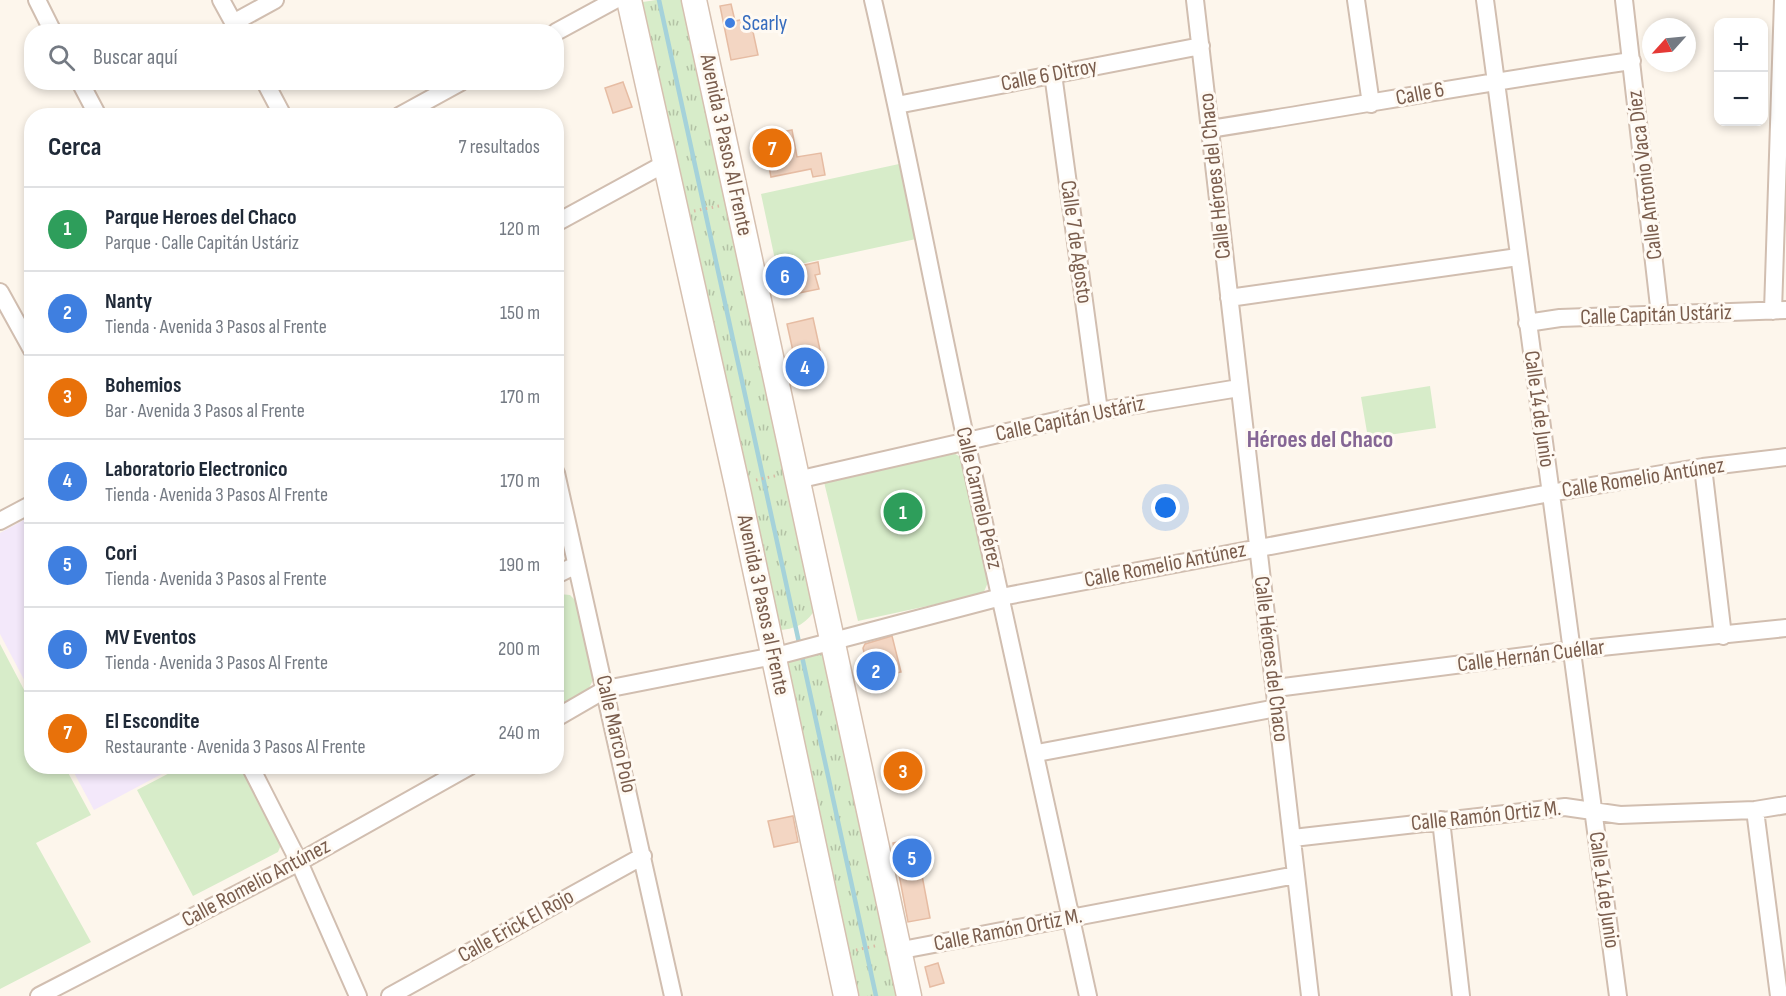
<!DOCTYPE html>
<html lang="es">
<head>
<meta charset="utf-8">
<style>
	body { margin:0; font-family:"Sofia Sans Condensed",sans-serif; background:#f6f6f7; color:#1f2937 }
	.controls { position:absolute; right:18px; top:18px; display:grid; overflow:hidden; border-radius:12px; box-shadow:0 3px 9px #0003 }
	.controls button { width:54px; height:54px; display:grid; place-items:center; padding:0; border:0; border-bottom:2px solid #e0e1e3; background:#fff; color:#1f2937; font:30px sans-serif }
	.compass { position:absolute; left:1642px; top:18px; width:54px; height:54px; border-radius:50%; background:#fff; box-shadow:0 3px 9px #0003; rotate:243deg }
	.you { position:absolute; left:1166px; top:508px; width:21px; height:21px; margin:-15px; border:4px solid #fff; border-radius:50%; background:#1a73e8; box-shadow:0 0 0 9px #1a73e833 }
	.badge { display:grid; place-items:center; width:39px; height:39px; border-radius:50%; background:#e67152; color:#fff; font-size:20px; font-weight:700 }
	.pin { position:absolute; translate:-50% -50%; border:3px solid #fff; box-shadow:0 2px 6px #0006 }
	.list { margin:0; padding:0; list-style:none }
	h2 { display:flex; justify-content:space-between; align-items:center; height:78px; margin:0; padding:0 24px; font-size:26px }
	h2 small { font-size:20px; font-weight:400; color:#747a83 }
	.list li { display:grid; grid-template-columns:39px 1fr auto; gap:18px; align-items:center; box-sizing:border-box; height:84px; padding:0 24px; border-top:2px solid #e0e1e3 }
	.list b { display:block; font-size:22px; white-space:nowrap }
	.list p { margin:0; font-size:20px; white-space:nowrap; color:#747a83 }
	.list em { font-size:20px; font-style:normal; color:#747a83 }
	.icon { flex:none; width:33px; height:33px; fill:none; stroke:currentColor; stroke-width:2; stroke-linecap:round; stroke-linejoin:round }
	.map { position:relative; flex:none; width:1786px; height:996px; overflow:hidden }
	.search { position:absolute; background:#fff; box-shadow:0 3px 9px #0003; left:24px; top:24px; width:540px; height:66px; display:flex; align-items:center; gap:15px; box-sizing:border-box; padding:0 21px; border-radius:24px; color:#747a83; font-size:22px }
	.panel { position:absolute; background:#fff; box-shadow:0 3px 9px #0003; left:24px; top:108px; width:540px; height:666px; border-radius:24px }
	.map>svg:first-child { display:block }
</style>
</head>
<body>
<div class="map">
<svg width="1786" height="996" viewBox="0 0 1786 996">
	<defs>
		<pattern id="grass-tufts" width="24" height="20" patternUnits="userSpaceOnUse" patternTransform="scale(1.5)"><rect width="24" height="20" fill="#d7ecc9"/><path d="M3 7l-1-3M5 7V3M7 7l1-3M15 17l-1-3M17 17v-4M19 17l1-3" fill="none" stroke="#b3c2a5"/></pattern>
	</defs>
	<rect width="100%" height="100%" fill="#fdf6ec"/>
	<path fill="#f3e8fa" d="M31,516V693L0,634V533Z
		M71,767H175L94,810Z"/>
	<path fill="url(#grass-tufts)" d="M656,0H682L686,6L817,606C808,623 796,630 776,630L636,3Z
		M821,653L829,661L902,996H854L782,664Z"/>
	<path fill="#d7ecc9" d="M899,164L916,239L777,269L761,194Z
		M1430,386L1436,428L1368,438L1361,397Z
		M951,451L963,459L989,580L983,594L858,621L823,478Z
		M559,594L570,595L576,601L593,680L588,690L557,706V596Z
		M0,644L31,703L32,766L65,767L91,815L36,843L91,942L0,989Z
		M181,767H248L283,840L278,852L193,896L137,790Z"/>
	<g fill="none" stroke-linecap="round" stroke-linejoin="round">
		<path stroke="#a5d2da" stroke-width="4.5" d="M659,0L876,996"/>
	</g>
	<path fill="#f3d6c3" stroke="#e6bca3" stroke-width="1.5" d="M731,4L735,21L750,18L758,55L731,60L720,6Z
		M623,82L632,107L613,113L605,88Z
		M792,130L797,157L821,153L825,175L813,177L811,169L771,177L763,136Z
		M818,262L820,274L815,275L819,289L784,296L778,271Z
		M813,318L824,368L798,374L787,324Z
		M892,636L901,672L870,679L863,648L865,644Z
		M916,754L922,780L891,787L885,761Z
		M793,816L798,842L774,847L768,821Z
		M915,838L930,918L908,922L893,843Z
		M938,963L944,983L930,987L925,967Z"/>
	<g fill="none" stroke-linecap="round" stroke-linejoin="round">
		<defs>
			<path id="minor" d="M37,0L53,32
				M221,0L238,31
				M873,0C907,146 934,294 966,441C1005,626 1049,811 1088,996
				M1195,0L1310,996
				M1356,0L1371,104
				M1485,0L1618,996
				M1624,0L1660,315
				M233,23L275,0
				M556,32L615,0
				M1053,74L1099,411
				M80,82L98,116
				M265,82L283,116
				M897,105L1201,46
				M399,116L461,82
				M1210,129C1350,107 1490,81 1632,61
				M556,223L666,163
				M0,292L32,350
				M1229,298L1518,257
				M1773,311L1783,0
				M1527,323L1560,318L1786,310
				M1703,467L1723,636
				M556,473L673,996
				M797,480L1099,411L1239,388
				M0,521L32,504
				M556,575L576,565
				M1276,688L1572,650L1786,628
				M556,718L606,689L784,654L1001,597L1550,493L1703,467L1786,457
				M1037,753L1277,708
				M250,766L299,862L358,996
				M1755,810L1779,996
				M1441,820L1461,996
				M1293,838L1565,807L1620,815L1755,810L1786,805
				M897,951L1296,875
				M39,996L299,862L470,766
				M390,996L643,856"/>
			<path id="secondary" d="M629,0L737,485L846,996
				M694,0L909,996"/>
		</defs>
		<use href="#minor" stroke="#d1beb0" stroke-width="20"/>
		<use href="#secondary" stroke="#d6c0b0" stroke-width="27"/>
		<path stroke="#d9b9a5" stroke-width="3" stroke-dasharray="1.5 4.5" stroke-linecap="butt" d="M694,211L719,206
			M756,480L779,475
			M856,950L879,945"/>
		<use href="#minor" stroke="#fff" stroke-width="16"/>
		<use href="#secondary" stroke="#fff" stroke-width="24"/>
	</g>
	<circle fill="#3f7fe0" stroke="#fffaf3" stroke-width="2" cx="730" cy="23" r="6"/>
	<g text-anchor="middle" dominant-baseline="central" stroke-width="6" stroke-linejoin="round" paint-order="stroke">
		<g font-size="22" fill="#366cbe" stroke="#fffaf3" text-anchor="start">
			<text x="742" y="23">Scarly</text>
		</g>
		<g font-size="22" fill="#7a5d4d" stroke="#fffaf3">
			<text transform="translate(1049 75) rotate(-11)">Calle 6 Ditroy</text>
			<text transform="translate(1420 94) rotate(-11)">Calle 6</text>
			<text transform="translate(726 145) rotate(78)">Avenida 3 Pasos Al Frente</text>
			<text transform="translate(1645 175) rotate(-97)">Calle Antonio Vaca Díez</text>
			<text transform="translate(1215 176) rotate(-96)">Calle Héroes del Chaco</text>
			<text transform="translate(1076 242) rotate(82)">Calle 7 de Agosto</text>
			<text transform="translate(1656 315) rotate(-2)">Calle Capitán Ustáriz</text>
			<text transform="translate(1539 409) rotate(82)">Calle 14 de Junio</text>
			<text transform="translate(1070 419) rotate(-12)">Calle Capitán Ustáriz</text>
			<text transform="translate(1643 478) rotate(-9)">Calle Romelio Antúnez</text>
			<text transform="translate(979 498) rotate(77)">Calle Carmelo Pérez</text>
			<text transform="translate(1165 565) rotate(-11)">Calle Romelio Antúnez</text>
			<text transform="translate(763 605) rotate(78)">Avenida 3 Pasos al Frente</text>
			<text transform="translate(1531 656) rotate(-7)">Calle Hernán Cuéllar</text>
			<text transform="translate(1271 659) rotate(83)">Calle Héroes del Chaco</text>
			<text transform="translate(616 734) rotate(77)">Calle Marco Polo</text>
			<text transform="translate(1486 816) rotate(-6)">Calle Ramón Ortiz M.</text>
			<text transform="translate(256 883) rotate(-28)">Calle Romelio Antúnez</text>
			<text transform="translate(1604 890) rotate(82)">Calle 14 de Junio</text>
			<text transform="translate(516 926) rotate(-29)">Calle Erick El Rojo</text>
			<text transform="translate(1008 930) rotate(-11)">Calle Ramón Ortiz M.</text>
		</g>
		<g font-size="24" font-weight="bold" fill="#856695" stroke="#fffaf3">
			<text x="1320" y="439">Héroes del Chaco</text>
		</g>
	</g>
</svg>
<div class="controls">
<button>+</button>
<button>−</button>
</div>
<svg class="compass" viewBox="-18 -18 36 36"><path d="M0-13l5 13h-10z" fill="#e53935"/><path d="M0 13l5-13h-10z" fill="#747a83"/></svg>
<div class="you"></div>
<div class="pin badge" style="left:903px;top:512px;background:#2e9e5b">1</div>
<div class="pin badge" style="left:876px;top:671px;background:#3f7fe0">2</div>
<div class="pin badge" style="left:903px;top:771px;background:#e8710a">3</div>
<div class="pin badge" style="left:805px;top:367px;background:#3f7fe0">4</div>
<div class="pin badge" style="left:912px;top:858px;background:#3f7fe0">5</div>
<div class="pin badge" style="left:785px;top:276px;background:#3f7fe0">6</div>
<div class="pin badge" style="left:772px;top:148px;background:#e8710a">7</div>
<div class="search"><svg class="icon" aria-label="search" viewBox="0 0 24 24"><circle cx="10" cy="10" r="6"/><path d="M15 15l6 6"/></svg>Buscar aquí</div>
<section class="panel">
<h2>Cerca<small>7 resultados</small></h2>
<ul class="list">
<li><span class="badge" style="background:#2e9e5b">1</span><div><b>Parque Heroes del Chaco</b><p>Parque · Calle Capitán Ustáriz</p></div><em>120 m</em></li>
<li><span class="badge" style="background:#3f7fe0">2</span><div><b>Nanty</b><p>Tienda · Avenida 3 Pasos al Frente</p></div><em>150 m</em></li>
<li><span class="badge" style="background:#e8710a">3</span><div><b>Bohemios</b><p>Bar · Avenida 3 Pasos al Frente</p></div><em>170 m</em></li>
<li><span class="badge" style="background:#3f7fe0">4</span><div><b>Laboratorio Electronico</b><p>Tienda · Avenida 3 Pasos Al Frente</p></div><em>170 m</em></li>
<li><span class="badge" style="background:#3f7fe0">5</span><div><b>Cori</b><p>Tienda · Avenida 3 Pasos al Frente</p></div><em>190 m</em></li>
<li><span class="badge" style="background:#3f7fe0">6</span><div><b>MV Eventos</b><p>Tienda · Avenida 3 Pasos Al Frente</p></div><em>200 m</em></li>
<li><span class="badge" style="background:#e8710a">7</span><div><b>El Escondite</b><p>Restaurante · Avenida 3 Pasos Al Frente</p></div><em>240 m</em></li>
</ul>
</section>
</div>
</body>
</html>
